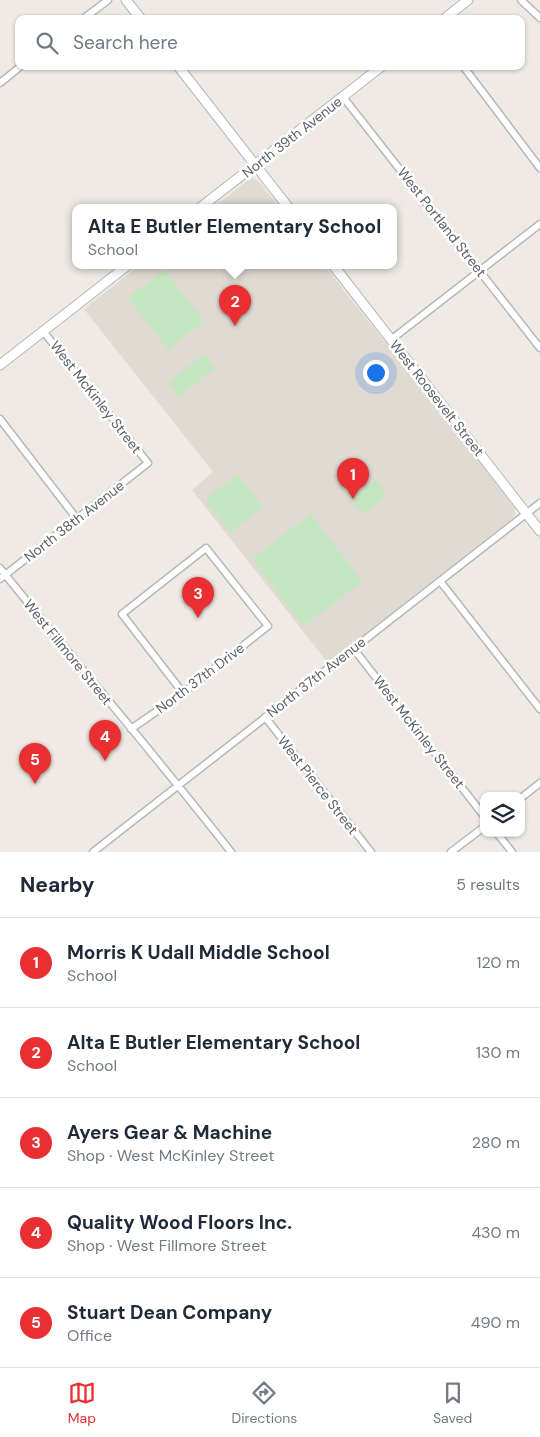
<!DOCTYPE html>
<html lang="en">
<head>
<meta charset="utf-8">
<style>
	body { margin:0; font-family:"DM Sans",sans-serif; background:#f2f2f3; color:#1f2937 }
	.controls { position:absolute; right:15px; bottom:15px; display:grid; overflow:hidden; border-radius:10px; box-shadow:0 1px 4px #0004 }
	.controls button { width:45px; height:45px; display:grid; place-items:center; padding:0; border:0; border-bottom:1px solid #e0e1e3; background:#fff; color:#1f2937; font:25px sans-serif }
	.you { position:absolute; left:375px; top:372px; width:18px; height:18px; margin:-12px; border:4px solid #fff; border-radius:50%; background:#1a73e8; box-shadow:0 0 0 8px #1a73e833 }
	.badge { display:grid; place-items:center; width:32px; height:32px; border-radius:50%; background:#ea2f33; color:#fff; font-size:16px; font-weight:700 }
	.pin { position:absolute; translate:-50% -41px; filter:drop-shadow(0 1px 2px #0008) }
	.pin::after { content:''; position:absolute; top:26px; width:18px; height:15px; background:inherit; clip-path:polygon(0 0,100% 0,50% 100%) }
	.popup { position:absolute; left:72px; top:204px; width:325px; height:65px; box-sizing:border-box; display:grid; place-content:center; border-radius:10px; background:#fff; filter:drop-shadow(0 1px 4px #0005); font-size:16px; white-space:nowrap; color:#747a83 }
	.popup b { font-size:19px; color:#1f2937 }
	.popup::after { content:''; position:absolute; left:50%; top:100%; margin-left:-10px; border:10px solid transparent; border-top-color:#fff }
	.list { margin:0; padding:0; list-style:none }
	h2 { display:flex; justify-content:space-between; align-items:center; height:65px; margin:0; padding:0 20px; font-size:21px }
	h2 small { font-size:16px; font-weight:400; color:#747a83 }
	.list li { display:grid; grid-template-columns:32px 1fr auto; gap:15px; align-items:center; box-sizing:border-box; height:90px; padding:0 20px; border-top:1px solid #e0e1e3 }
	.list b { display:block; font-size:19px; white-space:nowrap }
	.list p { margin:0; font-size:16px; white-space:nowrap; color:#747a83 }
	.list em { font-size:16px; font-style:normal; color:#747a83 }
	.icon { flex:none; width:28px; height:28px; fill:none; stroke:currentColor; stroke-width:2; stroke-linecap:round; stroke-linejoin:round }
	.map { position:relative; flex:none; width:540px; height:852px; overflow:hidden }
	.search { position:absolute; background:#fff; box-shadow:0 1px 4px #0004; left:15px; right:15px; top:15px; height:55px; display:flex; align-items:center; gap:12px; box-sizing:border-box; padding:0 18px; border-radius:10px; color:#747a83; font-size:19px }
	.sheet { height:515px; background:#fff }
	nav { display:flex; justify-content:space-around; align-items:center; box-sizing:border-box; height:70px; border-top:1px solid #e0e1e3; background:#fff; font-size:14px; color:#747a83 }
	nav a { display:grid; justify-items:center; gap:2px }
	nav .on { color:#ea2f33 }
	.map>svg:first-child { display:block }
</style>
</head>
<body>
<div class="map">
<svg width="540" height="852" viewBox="0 0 540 852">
	<rect width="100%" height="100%" fill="#efebe4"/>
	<path fill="#dfdad2" d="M253,178L259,182L279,207H214L250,179Z
		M140,265H324L515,508V514L512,519L328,663L192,490L213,472L84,309Z"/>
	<path fill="#c4e6c0" d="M164,270L204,321L168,349L128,298Z
		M204,354L215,368L179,397L168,383Z
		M358,457L369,472L346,490L334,476Z
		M238,474L263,507L230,532L207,502L208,497Z
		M375,480L387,495L363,514L351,499Z
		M311,514L362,582L303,626L252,559Z"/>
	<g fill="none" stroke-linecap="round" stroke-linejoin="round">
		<defs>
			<path id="street" d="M521,0L540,18
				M83,19L108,0
				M463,66L540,168
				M0,83L21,66
				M343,97L540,348
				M392,339L540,224
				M0,419L77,519
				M0,568C76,663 156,756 231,852
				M0,579L148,463L43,331
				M440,581L540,709
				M353,648L484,816
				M265,717L371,852
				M131,729L183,693L268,626L206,548L122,614L183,693
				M521,798L540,783
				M497,833L512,852
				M93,852L540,503
				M451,852L484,827"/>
			<path id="secondary" d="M126,0L141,19
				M444,19L468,0
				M178,66L288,207
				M201,207L382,66
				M333,265L540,531
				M0,365L128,265"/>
		</defs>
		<use href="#street" stroke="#b5b8bb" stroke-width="9"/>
		<use href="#secondary" stroke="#b3b8bc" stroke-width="11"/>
		<use href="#street" stroke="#fff" stroke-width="6"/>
		<use href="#secondary" stroke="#fff" stroke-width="9"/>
	</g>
	<g text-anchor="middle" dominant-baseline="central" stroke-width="5" stroke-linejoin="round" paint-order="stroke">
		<g font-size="14" fill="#5c6165" stroke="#fff">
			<text transform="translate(292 137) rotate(-38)">North 39th Avenue</text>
			<text transform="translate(442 222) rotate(52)">West Portland Street</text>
			<text transform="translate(96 397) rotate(52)">West McKinley Street</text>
			<text transform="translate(437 398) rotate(52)">West Roosevelt Street</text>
			<text transform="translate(74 521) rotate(-38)">North 38th Avenue</text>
			<text transform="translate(68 652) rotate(51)">West Fillmore Street</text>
			<text transform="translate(316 677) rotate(-38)">North 37th Avenue</text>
			<text transform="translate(200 678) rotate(-37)">North 37th Drive</text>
			<text transform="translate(419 732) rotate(52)">West McKinley Street</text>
			<text transform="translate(318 785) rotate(52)">West Pierce Street</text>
		</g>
	</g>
</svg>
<div class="controls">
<button><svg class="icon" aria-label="layers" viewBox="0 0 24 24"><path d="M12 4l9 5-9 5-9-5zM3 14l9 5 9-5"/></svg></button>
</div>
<div class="you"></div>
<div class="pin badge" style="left:353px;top:499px">1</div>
<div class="pin badge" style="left:235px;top:326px">2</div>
<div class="popup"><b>Alta E Butler Elementary School</b>School</div>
<div class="pin badge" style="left:198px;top:618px">3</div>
<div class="pin badge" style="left:105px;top:761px">4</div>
<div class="pin badge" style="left:35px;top:784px">5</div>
<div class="search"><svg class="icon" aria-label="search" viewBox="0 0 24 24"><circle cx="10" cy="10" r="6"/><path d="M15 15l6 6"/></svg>Search here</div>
</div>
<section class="sheet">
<h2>Nearby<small>5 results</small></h2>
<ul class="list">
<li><span class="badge">1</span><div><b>Morris K Udall Middle School</b><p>School</p></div><em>120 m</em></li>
<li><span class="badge">2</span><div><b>Alta E Butler Elementary School</b><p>School</p></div><em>130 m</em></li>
<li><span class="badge">3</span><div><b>Ayers Gear &amp; Machine</b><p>Shop · West McKinley Street</p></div><em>280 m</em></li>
<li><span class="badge">4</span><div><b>Quality Wood Floors Inc.</b><p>Shop · West Fillmore Street</p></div><em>430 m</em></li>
<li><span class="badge">5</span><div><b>Stuart Dean Company</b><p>Office</p></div><em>490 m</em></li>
</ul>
</section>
<nav>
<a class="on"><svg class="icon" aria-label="map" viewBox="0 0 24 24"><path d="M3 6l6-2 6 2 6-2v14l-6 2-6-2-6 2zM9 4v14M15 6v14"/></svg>Map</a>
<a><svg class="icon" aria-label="directions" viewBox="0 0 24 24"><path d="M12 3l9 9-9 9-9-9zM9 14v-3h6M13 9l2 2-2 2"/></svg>Directions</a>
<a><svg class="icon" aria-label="saved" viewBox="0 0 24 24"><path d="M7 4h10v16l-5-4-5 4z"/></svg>Saved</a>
</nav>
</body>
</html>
